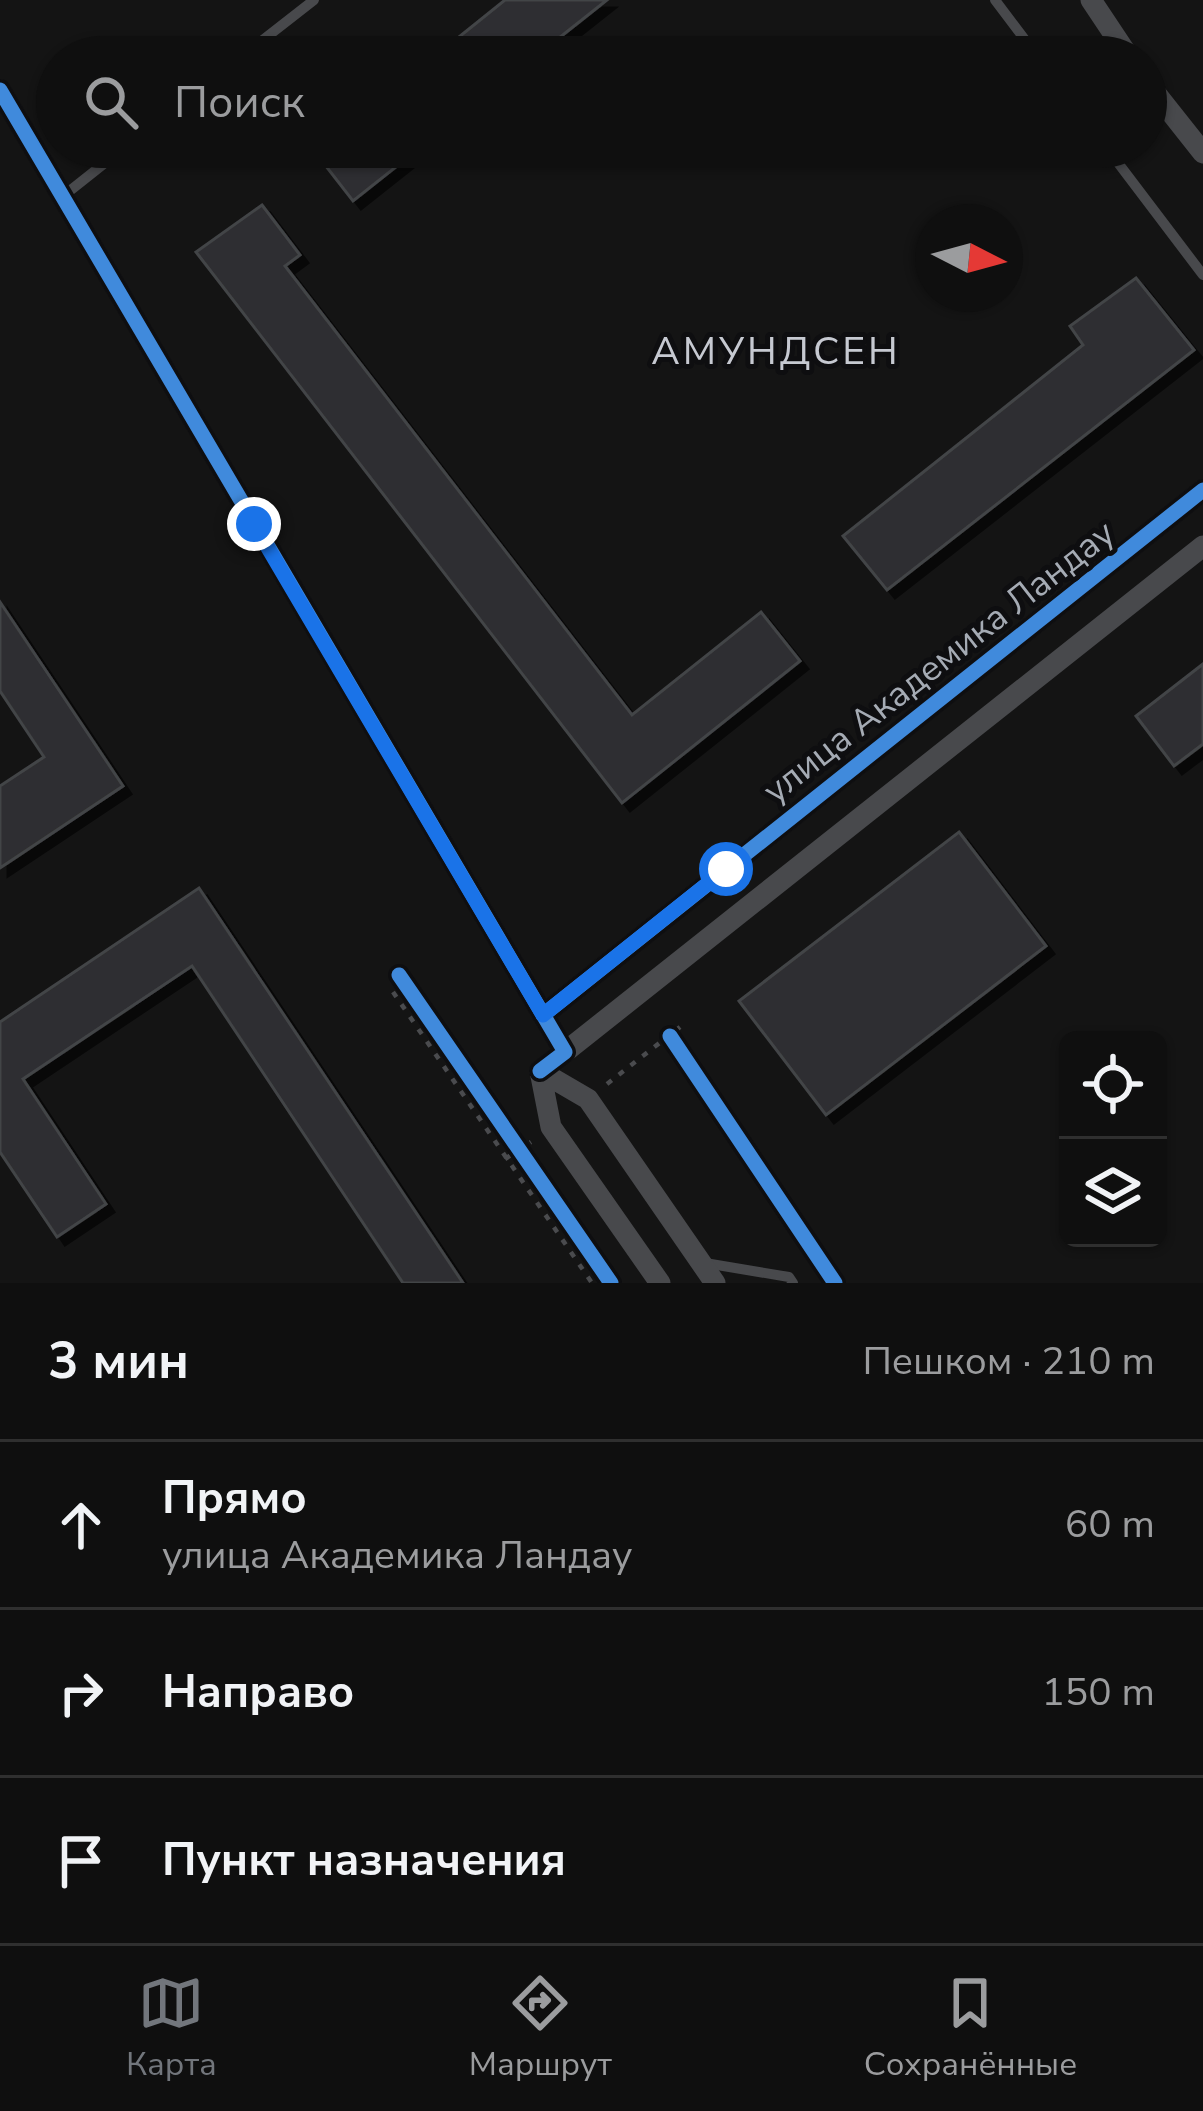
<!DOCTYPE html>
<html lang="ru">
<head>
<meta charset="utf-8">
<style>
	body { margin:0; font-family:"Nunito Sans",sans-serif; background:#1d1d1d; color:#f1f3f6 }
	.controls { position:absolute; right:36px; bottom:36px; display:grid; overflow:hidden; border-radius:18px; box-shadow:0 3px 9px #0004 }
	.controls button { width:108px; height:108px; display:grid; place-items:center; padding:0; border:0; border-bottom:3px solid #2f2f2f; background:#0f0f0f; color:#f1f3f6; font:60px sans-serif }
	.compass { position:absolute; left:915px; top:204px; width:108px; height:108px; border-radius:50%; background:#0f0f0f; box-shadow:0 3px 9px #0004; rotate:96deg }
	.stop { position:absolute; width:36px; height:36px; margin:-27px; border:9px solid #1a73e8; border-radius:50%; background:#fff }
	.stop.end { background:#1a73e8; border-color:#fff; box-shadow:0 3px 12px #0008 }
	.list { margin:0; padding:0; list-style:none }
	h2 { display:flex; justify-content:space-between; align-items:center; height:156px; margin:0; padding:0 48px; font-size:51px }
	h2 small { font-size:39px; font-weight:400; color:#9b9c9e }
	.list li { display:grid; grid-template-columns:78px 1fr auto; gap:36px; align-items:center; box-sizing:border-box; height:168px; padding:0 48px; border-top:3px solid #2f2f2f }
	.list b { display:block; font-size:45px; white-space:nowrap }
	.list p { margin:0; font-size:39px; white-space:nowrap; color:#9b9c9e }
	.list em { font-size:39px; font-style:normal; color:#9b9c9e }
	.icon { flex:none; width:66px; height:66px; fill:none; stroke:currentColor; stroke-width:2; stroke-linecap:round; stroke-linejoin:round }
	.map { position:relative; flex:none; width:1203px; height:1283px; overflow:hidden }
	.search { position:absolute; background:#0f0f0f; box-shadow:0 3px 9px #0004; left:36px; right:36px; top:36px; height:132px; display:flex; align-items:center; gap:30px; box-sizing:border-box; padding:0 42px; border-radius:66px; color:#9b9c9e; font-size:45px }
	.sheet { height:660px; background:#0f0f0f }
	nav { display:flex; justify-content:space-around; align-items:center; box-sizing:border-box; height:168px; border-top:3px solid #2f2f2f; background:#0f0f0f; font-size:33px; color:#9b9c9e }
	nav a { display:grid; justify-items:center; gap:6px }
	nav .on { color:#72767c }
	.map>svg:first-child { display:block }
</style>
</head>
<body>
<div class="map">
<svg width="1203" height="1283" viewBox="0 0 1203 1283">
	<defs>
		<filter id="shadow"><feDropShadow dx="8" dy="8" stdDeviation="0" flood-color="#0009"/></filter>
	</defs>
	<rect width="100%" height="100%" fill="#141414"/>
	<path fill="#2e2e30" stroke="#434447" stroke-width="3" filter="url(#shadow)" d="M505,0H607L535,57H434Z
		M322,147H421L353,201L315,152Z
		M262,205L300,255L285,266L632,715L761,612L800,661L622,803L196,252Z
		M1136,278L1194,350L887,590L843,536L1083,345L1070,326Z
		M0,602L123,786L0,868V786L44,757L0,691Z
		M1203,664V744L1174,766L1136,716Z
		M959,832L1046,946L826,1115L739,1001Z
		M199,888L463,1283H403L192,966L23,1079L106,1204L57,1237L0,1152V1022Z"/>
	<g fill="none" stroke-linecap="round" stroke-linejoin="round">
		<path stroke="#4a4b4e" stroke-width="4.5" stroke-dasharray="6 9" stroke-linecap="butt" d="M393,992L592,1283
			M607,1084L680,1027
			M505,1159L531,1142"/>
		<path stroke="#48494c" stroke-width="10" d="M995,0L1038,57
			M241,57L314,0
			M1106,147L1203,275
			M62,197L125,147
			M705,1263L789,1277L793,1283"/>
		<path stroke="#48494c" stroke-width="21" d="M1091,0L1129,57
			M1146,81L1203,153
			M0,90L565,1052L540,1071
			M543,1015L1203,490
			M565,1052L1203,546
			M540,1071L588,1099L715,1283
			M540,1071L551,1127L660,1283"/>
		<defs>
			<path id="cycleway" d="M0,90L565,1052L540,1071
				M399,975L611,1283
				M543,1015L1203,490
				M670,1036L835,1283"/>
		</defs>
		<use href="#cycleway" stroke="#0e0e10" stroke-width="22"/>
		<use href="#cycleway" stroke="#408adc" stroke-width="15"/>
	</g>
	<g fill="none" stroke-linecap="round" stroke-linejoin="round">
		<path stroke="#1a73e8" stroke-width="15" d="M254,524L543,1015L726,869"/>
	</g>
	<g text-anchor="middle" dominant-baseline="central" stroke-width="10" stroke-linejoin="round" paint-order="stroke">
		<g font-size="36" fill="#a5abb4" stroke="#0e0e10">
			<text transform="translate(939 662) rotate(-38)">улица Академика Ландау</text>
		</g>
		<g font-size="39" letter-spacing="3" fill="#c6c9d1" stroke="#0e0e10">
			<text x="776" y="351">АМУНДСЕН</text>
		</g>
	</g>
</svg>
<div class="controls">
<button><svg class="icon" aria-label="locate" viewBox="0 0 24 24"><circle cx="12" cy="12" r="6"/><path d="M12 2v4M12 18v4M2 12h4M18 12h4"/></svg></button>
<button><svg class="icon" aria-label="layers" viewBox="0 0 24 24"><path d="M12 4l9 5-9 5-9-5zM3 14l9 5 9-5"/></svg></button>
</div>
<svg class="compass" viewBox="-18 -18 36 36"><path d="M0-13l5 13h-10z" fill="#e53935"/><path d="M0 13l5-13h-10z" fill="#9b9c9e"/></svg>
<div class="stop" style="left:726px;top:869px"></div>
<div class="stop end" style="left:254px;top:524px"></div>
<div class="search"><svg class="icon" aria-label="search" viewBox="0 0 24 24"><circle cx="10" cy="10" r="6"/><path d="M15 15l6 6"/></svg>Поиск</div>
</div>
<section class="sheet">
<h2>3 мин<small>Пешком · 210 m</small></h2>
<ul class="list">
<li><svg class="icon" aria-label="ahead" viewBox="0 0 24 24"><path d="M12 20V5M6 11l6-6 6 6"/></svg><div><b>Прямо</b><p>улица Академика Ландау</p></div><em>60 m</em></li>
<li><svg class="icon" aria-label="right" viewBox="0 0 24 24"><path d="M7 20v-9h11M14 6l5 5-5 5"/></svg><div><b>Направо</b></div><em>150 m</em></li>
<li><svg class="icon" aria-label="arrive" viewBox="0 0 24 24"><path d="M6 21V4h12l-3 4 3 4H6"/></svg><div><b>Пункт назначения</b></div></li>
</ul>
</section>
<nav>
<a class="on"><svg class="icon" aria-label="map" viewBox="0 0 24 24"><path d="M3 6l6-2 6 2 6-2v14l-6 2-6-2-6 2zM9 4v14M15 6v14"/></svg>Карта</a>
<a><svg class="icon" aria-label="directions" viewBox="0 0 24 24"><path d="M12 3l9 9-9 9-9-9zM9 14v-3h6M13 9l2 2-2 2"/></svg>Маршрут</a>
<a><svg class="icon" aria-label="saved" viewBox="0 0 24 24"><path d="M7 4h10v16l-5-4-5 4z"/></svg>Сохранённые</a>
</nav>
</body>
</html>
